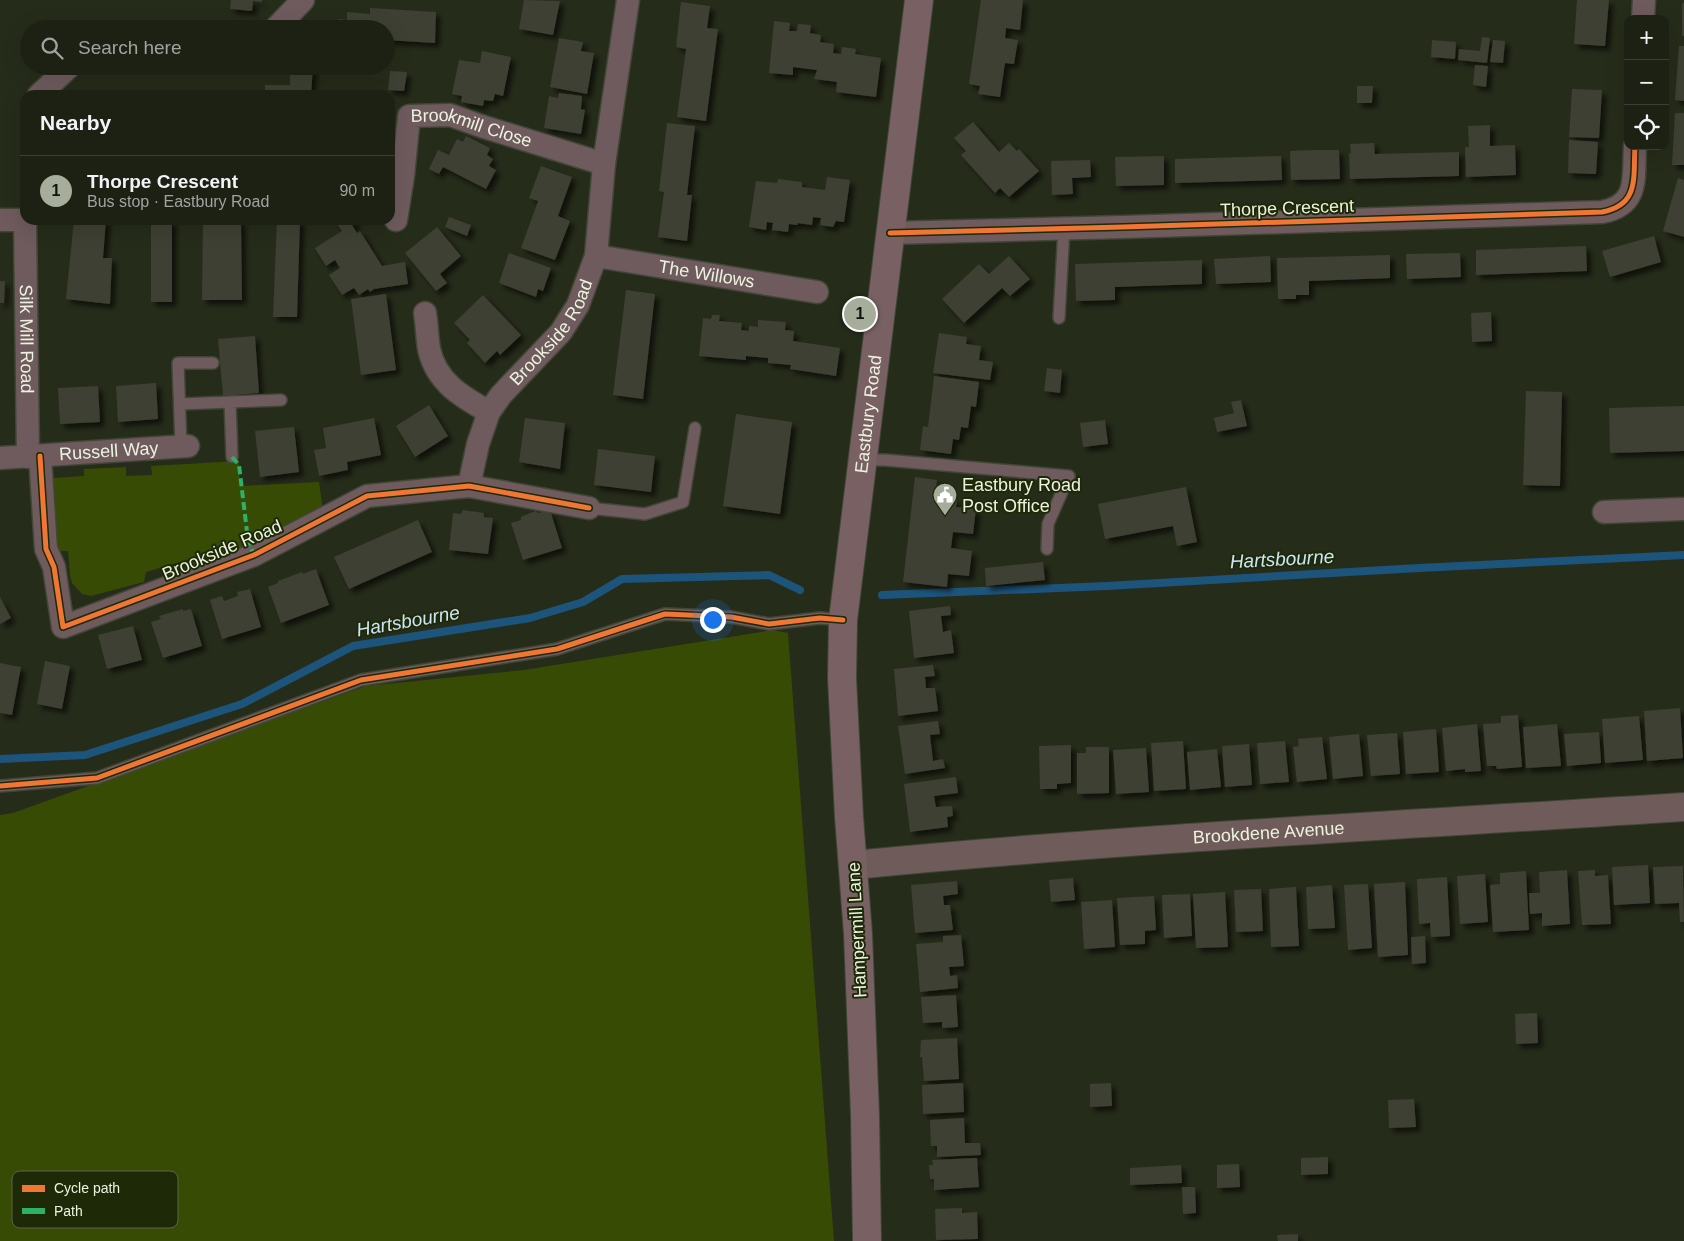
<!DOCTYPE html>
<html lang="en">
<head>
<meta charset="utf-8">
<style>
	body { margin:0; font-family:Helvetica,sans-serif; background:#292e22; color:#f1f3f6 }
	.controls { position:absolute; right:15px; top:15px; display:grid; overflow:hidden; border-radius:10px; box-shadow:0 5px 20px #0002 }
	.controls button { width:45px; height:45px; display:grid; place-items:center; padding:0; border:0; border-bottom:1px solid #3a3e34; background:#1c2114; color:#f1f3f6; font:25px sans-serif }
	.you { position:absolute; left:712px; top:619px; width:18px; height:18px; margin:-12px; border:4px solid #fff; border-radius:50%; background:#1a73e8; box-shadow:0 0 0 8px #1a73e833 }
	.badge { display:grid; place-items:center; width:32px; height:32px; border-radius:50%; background:#a6ad9a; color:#111; font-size:16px; font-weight:700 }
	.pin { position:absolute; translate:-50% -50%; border:2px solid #fff; box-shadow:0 1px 5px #0006 }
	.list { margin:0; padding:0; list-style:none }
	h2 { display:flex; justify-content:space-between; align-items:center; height:65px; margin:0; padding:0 20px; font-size:21px }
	h2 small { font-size:16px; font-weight:400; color:#a0a3a0 }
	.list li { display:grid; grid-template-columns:32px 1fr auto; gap:15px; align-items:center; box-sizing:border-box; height:70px; padding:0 20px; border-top:1px solid #3a3e34 }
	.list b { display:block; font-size:19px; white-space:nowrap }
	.list p { margin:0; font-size:16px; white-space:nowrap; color:#a0a3a0 }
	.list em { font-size:16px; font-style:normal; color:#a0a3a0 }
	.icon { flex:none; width:28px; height:28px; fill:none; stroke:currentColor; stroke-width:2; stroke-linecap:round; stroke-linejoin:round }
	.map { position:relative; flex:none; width:1684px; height:1241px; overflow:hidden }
	.search { position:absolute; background:#1c2114; box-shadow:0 5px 20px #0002; left:20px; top:20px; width:375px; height:55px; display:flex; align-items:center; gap:12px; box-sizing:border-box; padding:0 18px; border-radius:28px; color:#a0a3a0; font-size:19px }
	.panel { position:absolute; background:#1c2114; box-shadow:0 5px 20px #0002; left:20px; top:90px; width:375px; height:135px; border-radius:15px }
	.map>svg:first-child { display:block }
</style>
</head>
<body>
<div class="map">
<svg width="1684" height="1241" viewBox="0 0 1684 1241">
	<defs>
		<filter id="shadow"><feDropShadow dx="4.5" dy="4.5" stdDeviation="2.5" flood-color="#0009"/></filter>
	</defs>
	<rect width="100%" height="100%" fill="#262c1a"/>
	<path fill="#374b05" d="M239,461L240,486L319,482L322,503L321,511L289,531L281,526L261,534L262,544L195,568L190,559L146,572L144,582L91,596L82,594L72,583L70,576L68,551H56L53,478L84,476V469L126,467V476L152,475L151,466Z
		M773,630L788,633L834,1241H0V815L13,813L366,686L524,670Z"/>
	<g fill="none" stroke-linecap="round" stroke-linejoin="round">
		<path stroke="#1c547c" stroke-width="8" d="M882,595L1107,586L1419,568L1684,555
			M0,759L85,755L242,704L353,646L530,618L583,602L622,579L769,575L800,590"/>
	</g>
	<path fill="#3e4030" filter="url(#shadow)" d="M231,0H262V2L253,1L252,11L230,9Z
		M524,0L560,1L553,35L519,29Z
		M981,0H1023L1020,30L1006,28L1005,38L1018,40L1014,64L1005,63L1000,97L978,94L980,86L969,84Z
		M1577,0H1609L1605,46L1574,44Z
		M681,2L710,6L707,28L718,29L706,121L677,117L686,49L676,47Z
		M1682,3H1684V36H1682Z
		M370,8L436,12L435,43L386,40V29H337L338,19L347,20V12L370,14Z
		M774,21L790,23L789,31H797L798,24L811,25L810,33L821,35L820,42L834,44L833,53L841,54L842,47L856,49L855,54L881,58L876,97L836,92L837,82L814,79L817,70L793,67V75L769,73Z
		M1482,37L1490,38L1487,63L1458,60L1459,49L1480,51Z
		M559,38L583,42L581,51L594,53L587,94L550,87Z
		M1432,40L1456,42L1455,59L1431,57Z
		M1493,40L1505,41L1503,63L1490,62Z
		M1679,46H1684V101L1675,100Z
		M482,51L511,57L503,96L495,94L493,101L484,100L483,106L461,102L462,96L452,94L459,60L480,63Z
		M1475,65L1488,66L1486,87L1473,85Z
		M301,66H313L311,95H265V85H290V72L301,73Z
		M390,71L407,72L404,91L388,90Z
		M1357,86H1373L1372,103H1357Z
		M1572,89L1602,90L1599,138L1569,137Z
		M85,91L123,94V95H85Z
		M559,93L582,96L581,109L585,110L581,134L544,128L549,96L558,98Z
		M1675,113H1684V165H1672Z
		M973,122L999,152L1009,143L1017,151L1019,149L1039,171L1009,197L1000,188L995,193L961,155L966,151L954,138Z
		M667,123L695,126L687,195H692L687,241L658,237L664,192L659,191Z
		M1490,125V146L1515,145L1516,175L1466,177L1465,147H1469L1468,126Z
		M466,136L490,148L487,155L493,159L489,166L496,170L486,189L443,167L439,174L429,169L438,150L449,155L457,139L463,142Z
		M1569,140L1598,142L1596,174L1568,173Z
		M1374,143L1375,154L1459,152V176L1350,179L1349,153L1351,154L1350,144Z
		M1313,150H1339L1340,179L1291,180L1290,151Z
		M1164,156V185L1116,186L1115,157Z
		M1281,156L1282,180L1175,183V159Z
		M1090,160L1091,177L1072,178L1073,194L1052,195L1051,161Z
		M541,166L572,177L558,216L570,221L555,260L521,248L538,201L529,198Z
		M827,177L850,180L844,222L836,221L833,227L820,225L821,218L813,217L812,225L797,223L798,225L789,224L788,232L772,230L773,223L767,222L766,230L749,227L756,181L777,183L778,179L802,182V187L825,190Z
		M1678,178L1684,180V237L1663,231Z
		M449,217L471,225L467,236L445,227Z
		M74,220H106L103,258H112L110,304L66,299Z
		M151,220H172V302H151Z
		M203,220H241L242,300H202Z
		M277,220H300L297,317H273Z
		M336,220H359L352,225L357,233L360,231L382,266L405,262L408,284L374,289L370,292L368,289L359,295L354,288L342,295L329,275L340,268L335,260L326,266L315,248L342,231L335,221Z
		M437,227L461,256L440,274L447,283L436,291L405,253Z
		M1654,236L1661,262L1610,277L1602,251Z
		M1586,246L1587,271L1476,275V250Z
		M509,253L551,268L543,291L538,289L536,297L499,283Z
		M1460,253L1461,277L1407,279L1406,254Z
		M1390,255V278L1309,281V295H1296V299H1278L1277,258Z
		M1009,256L1030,279L1010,296L1002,288L964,323L942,299L979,264L989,274Z
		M1270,256L1271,282L1216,284L1214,259Z
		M1202,260V284L1115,287V300L1076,301L1075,264Z
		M0,281H5L4,303H0Z
		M626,290L655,294L643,399L613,395Z
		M386,294L396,370L361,375L351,299Z
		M483,295L521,335L500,355L497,351L485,363L467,343L470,340L454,323Z
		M1491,312L1492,341L1472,342L1471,313Z
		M712,315H720L719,321L742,323L741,330L749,331V326L758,327V320L786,322L785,330L794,331L793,341L840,348L836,376L790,369L791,365L768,363V358L746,356V360L699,356L703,318L711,319Z
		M939,333L967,337L966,344L981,346L979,360L993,362L990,380L933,373Z
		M255,336L259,393L223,396L218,339Z
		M1047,368L1062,370L1060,393L1044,391Z
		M934,376L979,382L976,407L971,406L968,428L961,427L959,440L953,439L951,454L920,450L923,426L928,427Z
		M156,383L158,419L118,422L116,386Z
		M98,386L100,422L60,424L58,388Z
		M1526,391L1562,392L1560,486L1523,485Z
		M1241,400L1247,426L1217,432L1214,418L1234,413L1231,402Z
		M429,405L448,436L415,457L396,426Z
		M1684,406V451L1610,453L1609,408Z
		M736,414L792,422L780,514L723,506Z
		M374,418L381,455L347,462L348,470L319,476L314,450L326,448L323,428Z
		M525,418L565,423L560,469L519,462Z
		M1105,420L1108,444L1083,447L1080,423Z
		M294,427L299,472L260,477L255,431Z
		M598,449L655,456L651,492L594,485Z
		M915,477L937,480L935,497L957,500L956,507L976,509L973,534L953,532L951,548L972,551L969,576L948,574L947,587L903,582Z
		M1186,487L1197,542L1177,546L1173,526L1105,539L1098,504Z
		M463,510L484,513V517L493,518L488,554L449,550L453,513L461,514Z
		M550,510L562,548L523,560L511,523L521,520V517L530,513L536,511L538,513Z
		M418,520L432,552L349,589L334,557Z
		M1043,562L1045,580L986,586L985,568Z
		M316,569L329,605L281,623L268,587L278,583V581L302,572L303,574Z
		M250,589L261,627L222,639L210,600L222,596L224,601L238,596L237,592Z
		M0,597L11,618L0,624Z
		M950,606L951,615L941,616L943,632L951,630L954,653L914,658L909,611Z
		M183,609V611L191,609L202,646L163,658L151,622L161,619L159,616Z
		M133,626L142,660L107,669L98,635Z
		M45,661L70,666L62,709L37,704Z
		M0,663L21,667L12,715L0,713Z
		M933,665L935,676L925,677L926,688H935L938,711L898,716L894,669Z
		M1680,708L1683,758L1647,761L1644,711Z
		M1518,715L1522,767L1497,769L1496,766H1487L1483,724L1501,723V716Z
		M1639,716L1643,760L1605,763L1602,719Z
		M938,721L940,734L930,735L933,761L943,759L945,768L905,774L898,726Z
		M1477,724L1481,771L1465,772V769L1446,771L1442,728Z
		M1557,724L1561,766L1526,768L1523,727Z
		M1436,729L1439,772L1406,774L1403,732Z
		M1599,732L1601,763L1567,766L1564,734Z
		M1397,733L1400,774L1371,776L1367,735Z
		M1359,734L1363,776L1333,779L1329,737Z
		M1322,737L1327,779L1297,782L1293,747L1299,746L1298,739Z
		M1183,741L1186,789L1154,791L1151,743Z
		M1285,741L1289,782L1260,784L1257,743Z
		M1249,744L1252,785L1225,787L1222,746Z
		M1071,745V783L1057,784V789H1040L1039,746Z
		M1086,747H1109V793L1077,794V753H1086Z
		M1146,748L1149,792L1116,794L1113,750Z
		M1217,749L1221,787L1190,790L1187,752Z
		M956,777L958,793L934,796L936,807L952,806L953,816L947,817L948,827L910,832L904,784Z
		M1648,865L1650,903L1614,905L1612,867Z
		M1683,866L1684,922H1680L1679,903L1655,904L1653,867Z
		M1567,870L1570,924L1542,926V913L1530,914L1529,893H1540L1539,872Z
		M1595,870V876L1608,875L1611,924L1582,925L1578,871Z
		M1526,871L1529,930L1493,932L1490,885L1500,884V873Z
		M1485,874L1488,922L1460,924L1457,876Z
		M1447,877L1450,936L1431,937L1430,923L1419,924L1417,879Z
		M1073,878L1075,900L1051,902L1049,880Z
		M957,881L958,894L943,896L944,905H950L953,930L915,933L911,885Z
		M1405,882L1408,955L1378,957L1374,884Z
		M1368,884L1372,948L1348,950L1344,885Z
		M1332,885L1335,928L1308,929L1306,887Z
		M1296,887L1299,946L1271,947L1269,889Z
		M1261,889L1263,931L1236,932L1234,890Z
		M1225,892L1228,947L1196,948L1193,894Z
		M1190,894L1192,936L1164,938L1162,895Z
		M1154,896L1156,930L1145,931V944L1120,945L1117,898Z
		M1112,900L1115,947L1084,949L1081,902Z
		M961,935L964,966L949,967L950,976L957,975L958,988L920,992L916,944L943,942V936Z
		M1425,936L1426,963L1412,964L1411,937Z
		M956,995L958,1027L942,1028V1022L923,1023L921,997Z
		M1537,1013L1538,1043L1516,1044L1515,1014Z
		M957,1038L959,1079L924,1081L922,1057H920L921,1040Z
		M963,1083L964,1112L923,1114L922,1085Z
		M1111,1083L1112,1106L1090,1107V1084Z
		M1414,1099L1416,1127L1389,1128L1388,1100Z
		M964,1118L965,1143H980L981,1155L937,1157V1146H931L930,1120Z
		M1328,1157V1174L1301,1175V1158Z
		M977,1158L979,1187L934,1190V1179H930L929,1165H933L932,1160Z
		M1239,1164L1240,1187L1217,1188V1165Z
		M1181,1165L1182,1183L1130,1185V1168Z
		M1182,1187H1195L1196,1213L1183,1214Z
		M962,1208V1213L977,1212L978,1239L936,1240L935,1209Z
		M1298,1234V1241H1278L1277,1235Z"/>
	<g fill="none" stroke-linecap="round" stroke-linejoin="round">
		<defs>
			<path id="service" d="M1059,318L1064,228
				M230,402L232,457
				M180,404L281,400
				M181,446L178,363H213
				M862,460H885L1069,476L1048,524L1047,549
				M589,508L645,514L683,502L695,428
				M0,786L97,778L361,680L557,649L665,614L731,617L769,624L820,618L843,620"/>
			<g id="minor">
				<path d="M1643,19L1644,0"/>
				<path d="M275,29L303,0"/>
				<path d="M39,95L70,66"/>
				<path d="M0,220H25"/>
				<path id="s1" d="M25,220L28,457"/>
				<path id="s2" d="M396,220L403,176L409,116L450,115L481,126L604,164"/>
				<path d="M890,233L1123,227L1602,212C1640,205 1633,177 1635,146"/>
				<path id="s3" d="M596,256L817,292"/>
				<path d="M425,313C427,325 427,337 429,349C436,382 462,397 489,412"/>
				<path d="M40,456L46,549L54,567L63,627L254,555L367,496L469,486L589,508"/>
				<path id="s4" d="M0,458L188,446"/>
				<path id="s5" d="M469,486L478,444L489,412L501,395L561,332L578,305L596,256L604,164L628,0"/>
				<path d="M1604,512L1684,509"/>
			</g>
			<g id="secondary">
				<path id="s6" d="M854,865C1130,838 1407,825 1684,807"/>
			</g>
			<g id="primary">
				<path id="s7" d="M867,1241L865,1115L858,934L849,817L842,678L843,620L919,0"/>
			</g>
		</defs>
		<use href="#service" stroke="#414637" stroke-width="14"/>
		<use href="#minor" stroke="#414637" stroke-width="25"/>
		<use href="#secondary" stroke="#414637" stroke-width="30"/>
		<use href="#primary" stroke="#414637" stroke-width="30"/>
		<use href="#service" stroke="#6f5b5d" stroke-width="11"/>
		<use href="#minor" stroke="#6f5b5d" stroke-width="22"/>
		<use href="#secondary" stroke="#705b5b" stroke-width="28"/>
		<use href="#primary" stroke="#796163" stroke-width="28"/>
		<path stroke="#2db169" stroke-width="4" stroke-dasharray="8 4" stroke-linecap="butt" d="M232,457L239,465L248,540L254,555"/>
		<defs>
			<path id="cycleway" d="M890,233L1123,227L1602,212C1640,205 1633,177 1635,146
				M40,456L46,549L54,567L63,627L254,555L367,496L469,486L589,508
				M0,786L97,778L361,680L557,649L665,614L731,617L769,624L820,618L843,620"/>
		</defs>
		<use href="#cycleway" stroke="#1e2907" stroke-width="8"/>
		<use href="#cycleway" stroke="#f07635" stroke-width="5"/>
	</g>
	<defs>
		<symbol id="civic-pin" viewBox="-11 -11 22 30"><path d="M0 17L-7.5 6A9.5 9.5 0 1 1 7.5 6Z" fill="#a6ad9a" stroke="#1e2907"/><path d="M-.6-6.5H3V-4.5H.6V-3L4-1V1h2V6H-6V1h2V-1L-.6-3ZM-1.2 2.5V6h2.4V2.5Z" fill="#fff"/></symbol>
	</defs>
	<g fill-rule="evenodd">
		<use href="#civic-pin" x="931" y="481" width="28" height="38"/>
	</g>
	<g text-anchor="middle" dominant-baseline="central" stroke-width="4" stroke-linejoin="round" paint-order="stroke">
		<g font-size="18" fill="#ebf3df" stroke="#1e2907">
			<text stroke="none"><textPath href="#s2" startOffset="169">Brookmill Close</textPath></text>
			<text transform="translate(1287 208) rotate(-2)">Thorpe Crescent</text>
			<text stroke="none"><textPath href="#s3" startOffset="112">The Willows</textPath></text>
			<text stroke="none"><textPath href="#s5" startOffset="179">Brookside Road</textPath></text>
			<text stroke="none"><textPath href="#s1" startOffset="119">Silk Mill Road</textPath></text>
			<text stroke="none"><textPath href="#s7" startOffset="829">Eastbury Road</textPath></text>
			<text stroke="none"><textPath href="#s4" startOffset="109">Russell Way</textPath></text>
			<text transform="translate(222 550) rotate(-23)">Brookside Road</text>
			<text stroke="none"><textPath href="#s6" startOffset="416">Brookdene Avenue</textPath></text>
			<text transform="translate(857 930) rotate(-93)">Hampermill Lane</text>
		</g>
		<g font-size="18" fill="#ebf3df" stroke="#1e2907" text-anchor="start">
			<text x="962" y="485">Eastbury Road<tspan x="962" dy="21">Post Office</tspan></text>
		</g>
		<g font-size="19" font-style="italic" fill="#cce4f9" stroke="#1e2907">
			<text transform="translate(1282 559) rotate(-3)">Hartsbourne</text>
			<text transform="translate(408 621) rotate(-10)">Hartsbourne</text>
		</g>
	</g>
	<rect x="12" y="1171" width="166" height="57" rx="8" fill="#1e2907" stroke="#5c6648" stroke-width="1"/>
	<rect x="22" y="1185" width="23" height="7" fill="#f07635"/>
	<rect x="22" y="1208" width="23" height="6" fill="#2db169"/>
	<g font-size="14" fill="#ebf3df">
		<text x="54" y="1193">Cycle path</text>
		<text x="54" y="1216">Path</text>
	</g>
</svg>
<div class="controls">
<button>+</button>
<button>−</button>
<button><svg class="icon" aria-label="locate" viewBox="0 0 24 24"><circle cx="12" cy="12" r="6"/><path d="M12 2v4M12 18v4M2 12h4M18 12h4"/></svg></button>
</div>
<div class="you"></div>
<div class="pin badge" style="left:860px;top:314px">1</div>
<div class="search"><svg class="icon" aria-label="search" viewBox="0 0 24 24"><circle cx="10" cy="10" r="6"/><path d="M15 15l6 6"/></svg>Search here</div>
<section class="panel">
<h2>Nearby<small></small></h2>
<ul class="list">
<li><span class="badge">1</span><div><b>Thorpe Crescent</b><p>Bus stop · Eastbury Road</p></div><em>90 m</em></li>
</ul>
</section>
</div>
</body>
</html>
